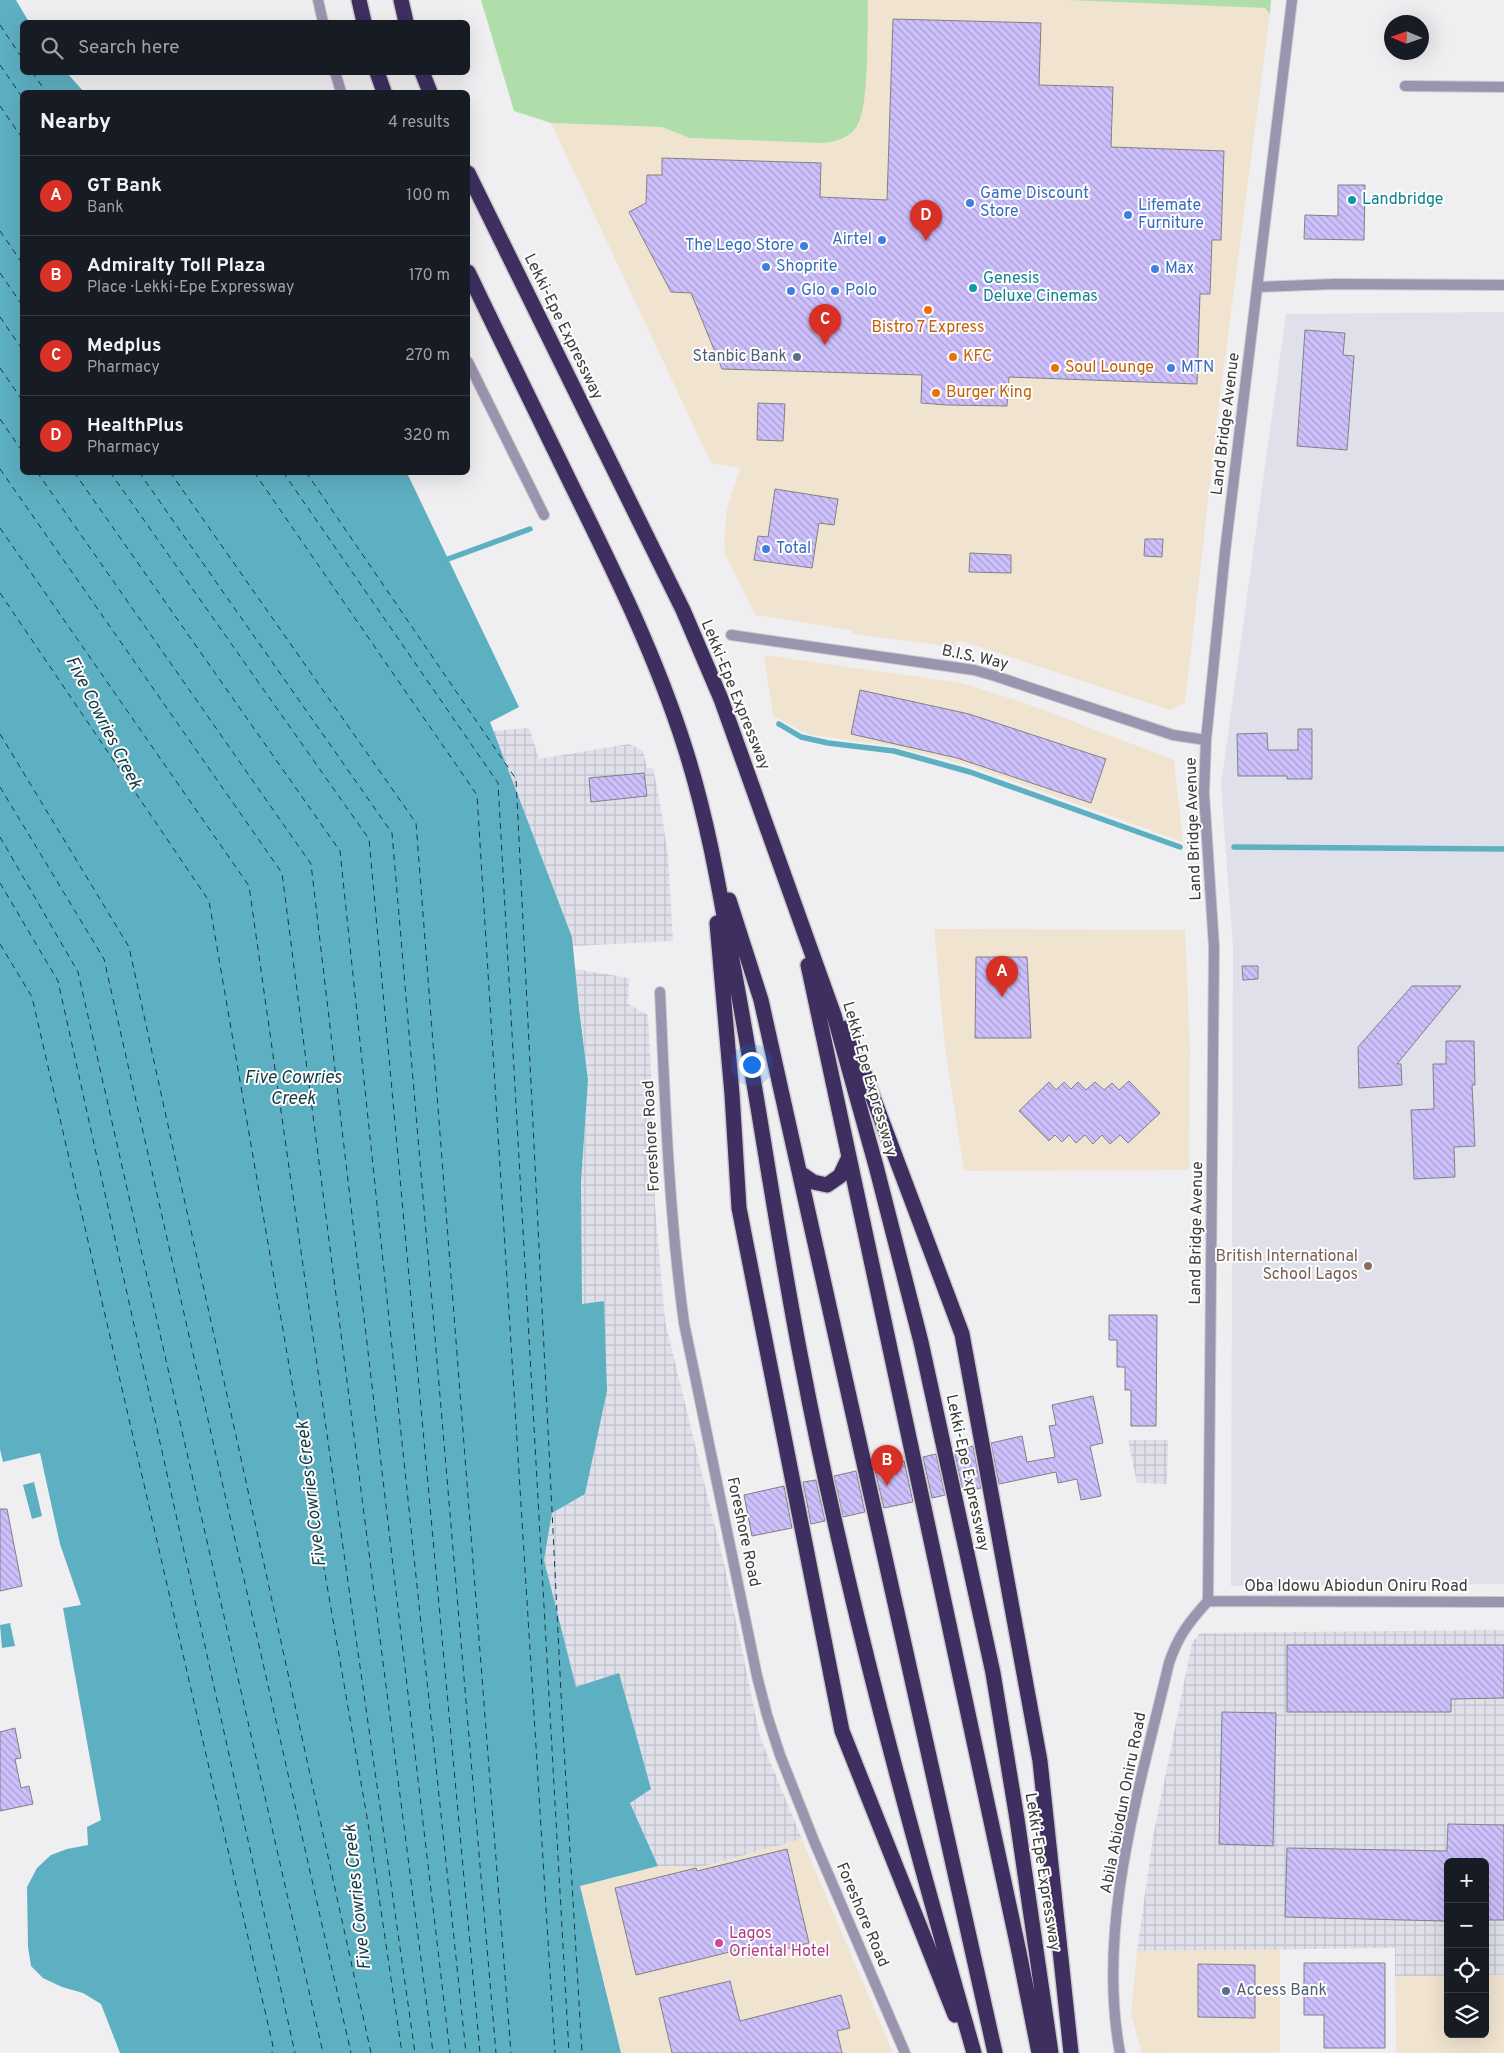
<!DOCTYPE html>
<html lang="en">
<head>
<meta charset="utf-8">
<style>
	body { margin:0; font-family:Overpass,sans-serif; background:#242831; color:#f1f3f6 }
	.controls { position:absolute; right:15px; bottom:15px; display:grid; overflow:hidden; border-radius:8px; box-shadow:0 5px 20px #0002 }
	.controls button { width:45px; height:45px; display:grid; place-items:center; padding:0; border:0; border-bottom:1px solid #363941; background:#171b24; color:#f1f3f6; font:25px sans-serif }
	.compass { position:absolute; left:1384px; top:15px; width:45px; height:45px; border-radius:50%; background:#171b24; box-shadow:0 5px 20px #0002; rotate:272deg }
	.you { position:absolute; left:751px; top:1064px; width:18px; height:18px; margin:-12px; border:4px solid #fff; border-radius:50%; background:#1a73e8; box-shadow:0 0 0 8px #1a73e833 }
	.badge { display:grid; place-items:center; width:32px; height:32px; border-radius:50%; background:#d93025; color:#fff; font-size:16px; font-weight:700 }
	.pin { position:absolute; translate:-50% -41px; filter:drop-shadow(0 1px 2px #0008) }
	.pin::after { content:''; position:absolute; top:26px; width:18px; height:15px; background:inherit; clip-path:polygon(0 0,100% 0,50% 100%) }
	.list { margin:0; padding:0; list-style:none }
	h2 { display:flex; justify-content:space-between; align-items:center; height:65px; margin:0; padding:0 20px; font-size:21px }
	h2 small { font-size:16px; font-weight:400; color:#9ea1a6 }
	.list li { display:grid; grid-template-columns:32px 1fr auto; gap:15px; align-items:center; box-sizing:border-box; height:80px; padding:0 20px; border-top:1px solid #363941 }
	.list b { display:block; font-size:19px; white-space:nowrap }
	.list p { margin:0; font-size:16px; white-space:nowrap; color:#9ea1a6 }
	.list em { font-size:16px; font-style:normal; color:#9ea1a6 }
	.icon { flex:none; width:28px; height:28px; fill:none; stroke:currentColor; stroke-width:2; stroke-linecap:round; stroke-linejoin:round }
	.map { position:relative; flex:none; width:1504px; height:2053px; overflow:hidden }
	.search { position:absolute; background:#171b24; box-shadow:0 5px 20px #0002; left:20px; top:20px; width:450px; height:55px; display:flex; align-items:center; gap:12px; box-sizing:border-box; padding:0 18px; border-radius:8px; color:#9ea1a6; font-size:19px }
	.panel { position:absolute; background:#171b24; box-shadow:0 5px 20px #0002; left:20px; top:90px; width:450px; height:385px; border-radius:8px }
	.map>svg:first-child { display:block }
</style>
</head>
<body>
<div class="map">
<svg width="1504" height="2053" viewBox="0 0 1504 2053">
	<defs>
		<pattern id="industrial-grid" width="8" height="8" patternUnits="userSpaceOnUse" patternTransform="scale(1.25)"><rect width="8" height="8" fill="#dfe0e9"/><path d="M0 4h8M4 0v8" fill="none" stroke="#c0c1c9"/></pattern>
		<pattern id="building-back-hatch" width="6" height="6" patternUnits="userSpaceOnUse" patternTransform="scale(1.25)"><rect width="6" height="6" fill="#cdc0fc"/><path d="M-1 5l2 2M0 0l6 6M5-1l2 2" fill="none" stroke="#a89dcd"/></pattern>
	</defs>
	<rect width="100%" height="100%" fill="#efeff1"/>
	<path fill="#f0e4d0" d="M868,0H1067L1265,8L1270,14L1220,397L1185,703L1170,710L965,642L956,641V647L946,646L853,634L851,630L755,615L726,556L724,545L727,508L740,468L711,463L551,123L662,127L691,138L820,143L864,100Z
		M764,655L962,683L1025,703L1174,760L1183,842L971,766L891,746L808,734L773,716Z
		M934,929L1185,930L1190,1048L1189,1170L964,1171L945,1048Z
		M802,1839L893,2053H621L580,1885L658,1866L701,1867Z
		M1280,1949V2052L1142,2053L1131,2015L1137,1951Z
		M1485,1975H1504V2053H1396L1395,1976H1448V2034H1485Z"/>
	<path fill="url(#industrial-grid)" d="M529,728L539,759L629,744L643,751L647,768H653L661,809L668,856L673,941L573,946L572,937L493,731Z
		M575,969L629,978L628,1004L648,1015L654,1131L655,1206L665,1321L725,1568L760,1737L802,1839L701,1867L658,1866L630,1803L618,1674L576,1688L544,1560L552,1513L585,1494L603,1301L582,1305L581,1182L588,1080Z
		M1128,1440H1168L1167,1484L1137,1483Z
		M1504,1630V1975H1485V1862H1448V1976H1395V1948L1137,1951L1153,1837L1192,1643L1200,1633Z"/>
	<path fill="#dfe0e9" d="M1504,312V1584L1231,1586L1233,948L1221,785L1286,314Z"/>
	<path fill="#afdeab" d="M481,0H868C867,28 870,105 857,126C849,139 835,142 821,143L690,138L662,127L551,123L514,111Z
		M1067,0H1271L1270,14L1265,8Z"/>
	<path fill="#5dafc2" d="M0,0H16L29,22H22V72L67,73L84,92H22V472L407,473L519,707L490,722L572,937L579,1008L588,1080L581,1182L582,1304L604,1301L607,1391L585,1494L552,1513L544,1560L576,1687L619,1673L651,1789L630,1803L658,1866L580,1886L621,2053H120L101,2004L83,1993L62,1987L43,1978L31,1966L28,1947L27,1887L37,1868L51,1855L67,1849L88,1845L87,1827L101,1820L63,1608L81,1605L60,1544L40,1453L3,1462L0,1449Z
		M34,1482L42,1516L32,1519L23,1485Z
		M10,1623L15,1646L2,1648L0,1625Z"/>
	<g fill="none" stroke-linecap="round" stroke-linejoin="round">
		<path stroke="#5dafc2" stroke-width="5.5" d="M448,559L530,529
			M779,724L801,737L828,743L894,751L970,772L1180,847
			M1234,847L1504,849"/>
		<path stroke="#143b43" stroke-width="1" stroke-dasharray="6 5" stroke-linecap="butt" d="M0,25L22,58
			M0,65L22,97
			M32,72L46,92
			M0,106L22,138
			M0,231L22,263
			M0,273L22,305
			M0,317L22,349
			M0,368L22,400
			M0,419L22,451
			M0,469L282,873L433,2053
			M37,472L311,864L450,2053
			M74,472L340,851L466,2053
			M110,472L369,839L480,2053
			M139,472L392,833L496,2053
			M170,472L416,823L511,2053
			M254,472L477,795L555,2053
			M283,472L498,783L569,2053
			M306,472L516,779L562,1714L582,2053
			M0,528L249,886L415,2053
			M0,593L209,901L369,1829L402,2053
			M0,734L129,947L371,2053
			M0,787L104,959L351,2053
			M0,837L78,972L323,2053
			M0,883L58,981L295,2053
			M0,944L32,997L273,2046L272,2053"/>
	</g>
	<path fill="url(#building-back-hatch)" stroke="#818182" d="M893,19L1041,23L1039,85L1113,87L1111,147L1224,151L1221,240H1212L1210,294H1200L1197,384L1009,377L1007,406L947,405L921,403L922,375L722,369L691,293L671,292L629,212L646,203L647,175H662V158L821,163L820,197L887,200Z
		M1338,185H1365L1364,240L1304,239L1305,215L1338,216Z
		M1305,330L1345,333L1343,355L1354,356L1347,450L1297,446Z
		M758,403L785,404L783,441L757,440Z
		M775,489L838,499L834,525L819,523L812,568L754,560L758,536L768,537Z
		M1145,539H1163L1162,557L1144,556Z
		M970,553L1011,555V573L969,572Z
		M860,690L969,714L1106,759L1091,803L957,758L851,734Z
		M1298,729H1312V779H1287V776H1238L1237,734L1267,733L1268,750H1298Z
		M644,773L647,796L591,802L589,778Z
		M976,957H1027L1031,1038H975Z
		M1242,966H1258V979L1243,980Z
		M1412,986H1461L1397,1064H1401L1402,1085L1359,1088L1358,1047Z
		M1446,1041H1474L1475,1085H1472L1475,1146L1454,1147L1455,1177L1414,1179L1411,1110L1434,1109L1433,1064H1446Z
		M1129,1081L1160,1113L1128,1143L1120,1135L1110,1144L1102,1135L1093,1144L1085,1135L1076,1143L1069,1135L1062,1142L1055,1135L1049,1141L1019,1111L1049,1082L1056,1090L1064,1082L1071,1089L1078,1082L1086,1090L1095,1082L1104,1090L1112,1083L1119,1090Z
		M1109,1315H1157L1156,1426H1131V1390H1125V1367H1117V1340H1109Z
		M1093,1396L1103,1443L1090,1446L1101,1496L1081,1500L1077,1479L1058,1483L1056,1472L999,1484L991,1443L1022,1436L1027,1462L1055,1457L1049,1426L1056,1425L1052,1405Z
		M973,1446L981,1488L963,1492L954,1450Z
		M936,1454L945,1495L932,1498L923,1457Z
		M904,1461L913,1502L884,1508L874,1467Z
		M856,1471L865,1512L843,1517L834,1476Z
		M816,1480L825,1521L811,1524L803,1482Z
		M784,1486L792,1528L752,1536L744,1495Z
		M0,1509H7L22,1586L0,1591Z
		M1287,1645H1504V1698L1451,1699V1712H1287Z
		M1222,1712L1276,1713L1273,1846L1219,1844Z
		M15,1728L21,1758L15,1759L21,1788L29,1786L33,1804L0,1811V1732Z
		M1448,1824L1504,1825V1920H1485V1862H1448V1919L1444,1921L1285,1917L1287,1848L1447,1851Z
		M787,1849L809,1943L748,1958L746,1948L636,1975L615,1888L696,1868L697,1871Z
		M1304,1963H1385V2048H1324V2015H1304Z
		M1198,1964L1255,1965V2018L1198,2017Z
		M730,1981L740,2021L841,1995L850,2028L837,2031L842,2053H672L659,1998Z"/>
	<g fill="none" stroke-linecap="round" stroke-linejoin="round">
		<defs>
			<path id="street" d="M318,0L323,22
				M335,72L341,92
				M1405,86L1504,87
				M1257,287L1335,284L1504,285
				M468,362L544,515
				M731,635L974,670L995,676L1173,735L1206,740
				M660,992C665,1103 669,1213 684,1323L757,1676L767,1715L780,1755L814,1841L905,2053
				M1208,1601L1214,947L1204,793L1206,740L1225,552L1292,0
				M1208,1601L1504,1602
				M1120,2053C1096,1925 1140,1787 1169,1663C1178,1636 1189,1622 1208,1601"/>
			<path id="highway" d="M359,0L364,22
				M401,0L406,22
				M377,72L384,92
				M422,72L430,92
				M468,173L683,610L721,699L834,1015L876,1166L921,1342L993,1673L1017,1819L1051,2053
				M468,272C503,345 539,418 574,490C616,575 657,659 685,748C706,814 718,881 730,949C757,1087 775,1226 802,1364C846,1596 909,1825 974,2053
				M729,900L761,1000L995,2053
				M717,923L732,1094L739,1208L842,1731L955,2015
				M808,965L1019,1952L1039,2053
				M847,1028L962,1334L1040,1761L1071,2053
				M800,1173L813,1182L827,1185L840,1176L849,1157"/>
		</defs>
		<use href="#street" stroke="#cbcbcd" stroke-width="12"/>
		<use href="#highway" stroke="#cbcbcd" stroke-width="18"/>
		<use href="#street" stroke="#9a94ae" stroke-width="10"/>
		<use href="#highway" stroke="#3e2f60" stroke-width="15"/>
	</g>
	<g fill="#0f9aa8" stroke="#fdfdfe" stroke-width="2">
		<circle cx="1352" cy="200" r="5"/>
		<circle cx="973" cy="288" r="5"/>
	</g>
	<g fill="#3f7fe0" stroke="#fdfdfe" stroke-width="2">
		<circle cx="970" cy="203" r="5"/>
		<circle cx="1128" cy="215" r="5"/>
		<circle cx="882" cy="240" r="5"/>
		<circle cx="804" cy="246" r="5"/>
		<circle cx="766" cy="267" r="5"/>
		<circle cx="1155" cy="269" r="5"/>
		<circle cx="791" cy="291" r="5"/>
		<circle cx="835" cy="291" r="5"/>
		<circle cx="1171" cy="368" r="5"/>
		<circle cx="766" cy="549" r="5"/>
	</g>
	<g fill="#e8710a" stroke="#fdfdfe" stroke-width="2">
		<circle cx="928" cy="310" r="5"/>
		<circle cx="953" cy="357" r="5"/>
		<circle cx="1055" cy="368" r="5"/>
		<circle cx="936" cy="393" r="5"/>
	</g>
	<g fill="#5c6f8a" stroke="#fdfdfe" stroke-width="2">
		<circle cx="797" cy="357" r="5"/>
		<circle cx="1226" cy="1991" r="5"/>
	</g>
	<circle fill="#8d6e63" stroke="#fdfdfe" stroke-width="2" cx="1368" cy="1266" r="5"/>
	<circle fill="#d1479c" stroke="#fdfdfe" stroke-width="2" cx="719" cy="1943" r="5"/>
	<g text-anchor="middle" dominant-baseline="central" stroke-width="4" stroke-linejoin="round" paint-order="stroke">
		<g font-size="16" fill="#366cbe" stroke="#fdfdfe" text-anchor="start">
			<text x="980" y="194">Game Discount<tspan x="980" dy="18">Store</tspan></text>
			<text x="1138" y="206">Lifemate<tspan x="1138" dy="18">Furniture</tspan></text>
			<text x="872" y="240" text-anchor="end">Airtel</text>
			<text x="794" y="246" text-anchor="end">The Lego Store</text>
			<text x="776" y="267">Shoprite</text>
			<text x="1165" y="269">Max</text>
			<text x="801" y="291">Glo</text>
			<text x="845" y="291">Polo</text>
			<text x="1181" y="368">MTN</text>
			<text x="776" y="549">Total</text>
		</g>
		<g font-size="16" fill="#0d838f" stroke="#fdfdfe" text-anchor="start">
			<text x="1362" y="200">Landbridge</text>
			<text x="983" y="279">Genesis<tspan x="983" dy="18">Deluxe Cinemas</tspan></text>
		</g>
		<g font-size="16" fill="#3b3b3b" stroke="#fdfdfe">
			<text transform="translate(563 327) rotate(64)">Lekki-Epe Expressway</text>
			<text transform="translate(1226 424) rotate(-83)">Land Bridge Avenue</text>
			<text transform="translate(975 658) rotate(12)">B.I.S. Way</text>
			<text transform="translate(735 695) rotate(68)">Lekki-Epe Expressway</text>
			<text transform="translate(1194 829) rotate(-92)">Land Bridge Avenue</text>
			<text transform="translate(869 1079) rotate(74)">Lekki-Epe Expressway</text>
			<text transform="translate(652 1136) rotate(-93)">Foreshore Road</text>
			<text transform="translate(1197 1233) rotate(-89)">Land Bridge Avenue</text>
			<text transform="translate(967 1473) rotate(78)">Lekki-Epe Expressway</text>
			<text transform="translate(743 1532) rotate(78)">Foreshore Road</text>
			<text x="1356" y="1587">Oba Idowu Abiodun Oniru Road</text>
			<text transform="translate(1124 1803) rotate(-79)">Abila Abiodun Oniru Road</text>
			<text transform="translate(1042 1872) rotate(81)">Lekki-Epe Expressway</text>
			<text transform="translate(862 1915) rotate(67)">Foreshore Road</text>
		</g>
		<g font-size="16" fill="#c56008" stroke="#fdfdfe" text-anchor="start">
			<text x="928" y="328" text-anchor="middle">Bistro 7 Express</text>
			<text x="963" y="357">KFC</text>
			<text x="1065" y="368">Soul Lounge</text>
			<text x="946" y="393">Burger King</text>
		</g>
		<g font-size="16" fill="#4e5e75" stroke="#fdfdfe" text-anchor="end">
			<text x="787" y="357">Stanbic Bank</text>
			<text x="1236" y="1991" text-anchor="start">Access Bank</text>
		</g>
		<g font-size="16" fill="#785e54" stroke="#fdfdfe" text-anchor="end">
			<text x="1358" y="1257">British International<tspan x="1358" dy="18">School Lagos</tspan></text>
		</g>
		<g font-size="16" fill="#b23c85" stroke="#fdfdfe" text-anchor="start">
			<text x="729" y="1934">Lagos<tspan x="729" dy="18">Oriental Hotel</tspan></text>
		</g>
		<g font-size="18" font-style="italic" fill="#143b43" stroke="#fdfdfe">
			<text transform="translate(103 723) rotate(63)">Five Cowries Creek</text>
			<text x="293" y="1078">Five Cowries<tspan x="293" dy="21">Creek</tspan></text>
			<text transform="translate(312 1494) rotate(-97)">Five Cowries Creek</text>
			<text transform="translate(358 1897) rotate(-96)">Five Cowries Creek</text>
		</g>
	</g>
</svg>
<div class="controls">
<button>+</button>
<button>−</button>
<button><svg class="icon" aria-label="locate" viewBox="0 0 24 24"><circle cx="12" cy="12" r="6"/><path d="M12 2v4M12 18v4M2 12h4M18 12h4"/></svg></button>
<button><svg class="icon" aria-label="layers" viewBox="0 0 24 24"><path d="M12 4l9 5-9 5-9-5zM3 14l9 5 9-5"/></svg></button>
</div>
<svg class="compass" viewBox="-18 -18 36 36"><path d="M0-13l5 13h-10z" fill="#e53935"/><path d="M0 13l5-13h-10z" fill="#9ea1a6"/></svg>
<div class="you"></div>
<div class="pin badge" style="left:1002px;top:997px">A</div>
<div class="pin badge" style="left:887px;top:1486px">B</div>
<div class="pin badge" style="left:825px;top:345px">C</div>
<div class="pin badge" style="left:926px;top:241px">D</div>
<div class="search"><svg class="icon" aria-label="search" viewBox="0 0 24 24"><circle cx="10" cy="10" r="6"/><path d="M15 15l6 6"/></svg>Search here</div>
<section class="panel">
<h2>Nearby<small>4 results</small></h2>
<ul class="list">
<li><span class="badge">A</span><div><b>GT Bank</b><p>Bank</p></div><em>100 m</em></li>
<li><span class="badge">B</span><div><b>Admiralty Toll Plaza</b><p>Place · Lekki-Epe Expressway</p></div><em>170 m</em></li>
<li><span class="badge">C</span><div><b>Medplus</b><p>Pharmacy</p></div><em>270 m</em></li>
<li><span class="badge">D</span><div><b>HealthPlus</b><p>Pharmacy</p></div><em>320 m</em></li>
</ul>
</section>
</div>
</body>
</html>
